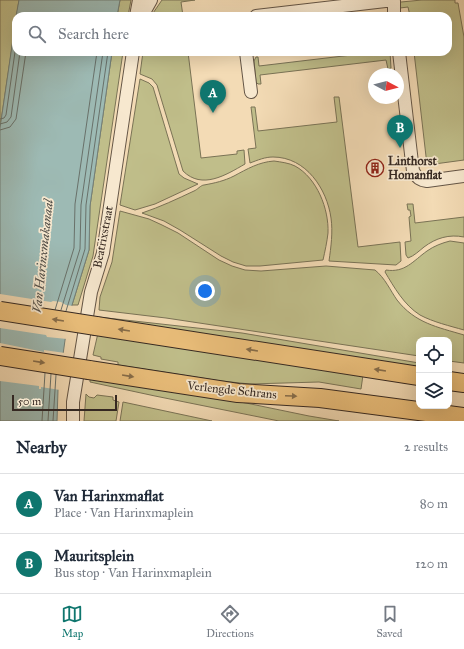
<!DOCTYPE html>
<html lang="en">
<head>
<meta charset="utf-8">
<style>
	body { margin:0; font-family:"IM FELL Great Primer",serif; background:#f6f6f7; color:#1f2937 }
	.controls { position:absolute; right:12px; bottom:12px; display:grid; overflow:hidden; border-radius:8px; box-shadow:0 4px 16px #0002 }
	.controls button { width:36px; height:36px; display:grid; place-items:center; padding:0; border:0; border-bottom:1px solid #e0e1e3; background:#fff; color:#1f2937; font:20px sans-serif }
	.compass { position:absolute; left:368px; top:68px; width:36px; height:36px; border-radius:50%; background:#fff; box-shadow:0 4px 16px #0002; rotate:97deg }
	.scale { position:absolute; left:12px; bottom:10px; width:105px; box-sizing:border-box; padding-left:4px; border:2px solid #352821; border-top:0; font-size:11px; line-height:14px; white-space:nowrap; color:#352821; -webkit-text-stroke:3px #f7e8cf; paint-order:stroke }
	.you { position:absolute; left:205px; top:291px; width:14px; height:14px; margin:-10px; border:3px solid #fff; border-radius:50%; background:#1a73e8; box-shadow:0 0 0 6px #1a73e833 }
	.badge { display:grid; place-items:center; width:26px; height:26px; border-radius:50%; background:#0f766e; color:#fff; font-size:13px; font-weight:700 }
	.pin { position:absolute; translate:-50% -33px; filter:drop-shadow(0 1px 2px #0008) }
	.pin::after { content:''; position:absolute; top:21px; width:14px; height:12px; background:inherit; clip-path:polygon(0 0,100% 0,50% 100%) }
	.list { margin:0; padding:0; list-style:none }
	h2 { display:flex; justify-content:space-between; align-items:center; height:52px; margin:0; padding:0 16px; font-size:17px }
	h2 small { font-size:13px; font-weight:400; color:#747a83 }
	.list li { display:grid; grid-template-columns:26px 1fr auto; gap:12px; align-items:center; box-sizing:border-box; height:60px; padding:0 16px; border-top:1px solid #e0e1e3 }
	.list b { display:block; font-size:15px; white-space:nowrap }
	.list p { margin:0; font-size:13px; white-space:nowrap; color:#747a83 }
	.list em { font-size:13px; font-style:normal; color:#747a83 }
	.icon { flex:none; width:22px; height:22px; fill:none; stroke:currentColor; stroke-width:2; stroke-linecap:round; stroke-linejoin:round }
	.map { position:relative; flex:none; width:464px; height:421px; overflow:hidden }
	.search { position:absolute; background:#fff; box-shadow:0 4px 16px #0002; left:12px; right:12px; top:12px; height:44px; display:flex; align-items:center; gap:10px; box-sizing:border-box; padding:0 14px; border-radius:12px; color:#747a83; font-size:15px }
	.sheet { height:172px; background:#fff }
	nav { display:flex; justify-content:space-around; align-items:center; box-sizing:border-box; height:56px; border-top:1px solid #e0e1e3; background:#fff; font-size:11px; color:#747a83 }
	nav a { display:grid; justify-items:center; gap:2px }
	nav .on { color:#0f766e }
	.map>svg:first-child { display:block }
</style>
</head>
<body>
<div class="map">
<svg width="464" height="421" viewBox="0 0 464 421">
	<rect width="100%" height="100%" fill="#f3dbb5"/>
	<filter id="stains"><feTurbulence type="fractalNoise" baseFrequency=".005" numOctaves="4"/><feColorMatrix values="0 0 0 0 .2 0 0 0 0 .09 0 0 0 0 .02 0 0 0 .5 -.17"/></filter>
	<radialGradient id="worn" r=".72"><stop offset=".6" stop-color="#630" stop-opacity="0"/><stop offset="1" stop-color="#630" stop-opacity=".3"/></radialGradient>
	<path fill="#c0be8a" stroke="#7a7356" d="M0,0H19L0,128Z
		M120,0H131L128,16H117Z
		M162,0H195L181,2L183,16H151Z
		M422,0H455V3H458L464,37V160L427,165L414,52H448V16H410L408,7L400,8L399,4L401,2Z
		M112,52H123L93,256L78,305H72L89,250L90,206Z
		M143,52H188L201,158L237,154V151L244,150L245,164C226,175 202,190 183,171L157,85L152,79L140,74Z
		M377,52H390L391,68L388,69L386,60L260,75L261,84H258L256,82L254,61L256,57H258L259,66Z
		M140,79L149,83L153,87L179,174L184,178L198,184L155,204L135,210L120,205Z
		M334,97H339L358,247L400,242L401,261L396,265L329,261C331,247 333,232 331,218C327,189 306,157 273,157C265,157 258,160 250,163L248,149L256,148L251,107H255L258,131L337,122Z
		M274,161C281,162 289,163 295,166C317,178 329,209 328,233C327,242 325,251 323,260L260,266H246L233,262L221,256L180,230L164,221L142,213C160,207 177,199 194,191C197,190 201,185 204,185C215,183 224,181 234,176C247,169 259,162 274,161Z
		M407,204H413L415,223L464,217V237C449,234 436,238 424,247C419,251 414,256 408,258L406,255L405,242L411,241L409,217L411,216L410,210H408Z
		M120,211L149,219L162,225L178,233L219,260L232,266L245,270L261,271L326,266L375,270C385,278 390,290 397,300C415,323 437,327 464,335V363L449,361V340H419V356L166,318L99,310L100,297L112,262Z
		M450,241L464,243V330C450,326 433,322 420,315C404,305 394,287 385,272L386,270C405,273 413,261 427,251C434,246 442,243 450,241Z
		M98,317L242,333L419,363V368L98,319Z
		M98,333L363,375L361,389L319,382L250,384L221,381L118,365V362L101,359V357L93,355Z
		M90,378L246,403L309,416L339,421H279L155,396L90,382Z
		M86,394L89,397L94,398L97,395L113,397V400L119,402L116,421H84Z
		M123,402L212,421H120Z"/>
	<path fill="#9dbab4" stroke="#738079" d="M19,0H120L117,16H16Z
		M16,18V52H112L90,206L89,250L72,305L67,326L58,390L57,421H0V128Z"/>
	<path fill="#f3dbb5" d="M0,294L51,302L53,301L61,302L66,305L73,306L67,339L47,337L46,335L0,328Z
		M0,343L44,352V350L65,353L60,390L41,387V389H39V386L0,381Z"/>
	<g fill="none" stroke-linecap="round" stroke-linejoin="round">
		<path stroke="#69716a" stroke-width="1" d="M0,119L4,118L6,115L16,45
			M0,124L7,122L11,117L20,52
			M0,130L10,127L16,119L26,52
			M55,310L74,248L75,204L97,52
			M61,310L80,249L81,205L103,52
			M66,311L85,249L86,205L108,52
			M42,421L45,373
			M48,421L51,374
			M53,421L56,375"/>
		<defs>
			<path id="street" d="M394,0V16
				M136,16L139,0
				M142,16L151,0
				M256,16L394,0
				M246,52L251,92
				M399,52L413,171C417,178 420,180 427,181L464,176
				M73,421V402L91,292L103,253L133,52"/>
			<path id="primary" d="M96,326L419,376
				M89,370L238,393L320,398L464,417
				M449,381L464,383"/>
		</defs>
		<use href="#street" stroke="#645546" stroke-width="14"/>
		<use href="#primary" stroke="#352821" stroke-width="20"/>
		<use href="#street" stroke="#f7e8cf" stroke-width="12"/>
		<use href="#primary" stroke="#eabe7a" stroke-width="18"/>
		<defs>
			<path id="primary-bridge" d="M0,311L96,326
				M0,356L89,370"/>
		</defs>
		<use href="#primary-bridge" stroke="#352821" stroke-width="20" stroke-linecap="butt"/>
		<use href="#primary-bridge" stroke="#eabe7a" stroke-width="18"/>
	</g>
	<defs><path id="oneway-solid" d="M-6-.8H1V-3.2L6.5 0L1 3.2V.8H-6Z"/></defs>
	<g fill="#866c49">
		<use href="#oneway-solid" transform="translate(58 320) rotate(-171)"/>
		<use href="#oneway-solid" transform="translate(124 330) rotate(-171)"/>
		<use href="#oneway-solid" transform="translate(252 350) rotate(-171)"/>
		<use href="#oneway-solid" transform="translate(39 362) rotate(9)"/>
		<use href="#oneway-solid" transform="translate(380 370) rotate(-171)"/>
		<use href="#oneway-solid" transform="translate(128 376) rotate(9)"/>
		<use href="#oneway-solid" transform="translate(291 396) rotate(3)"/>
	</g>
	<defs>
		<symbol id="building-ring" viewBox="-11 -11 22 22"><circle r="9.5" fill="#f7e8cf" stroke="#8f2418" stroke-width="1.5"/><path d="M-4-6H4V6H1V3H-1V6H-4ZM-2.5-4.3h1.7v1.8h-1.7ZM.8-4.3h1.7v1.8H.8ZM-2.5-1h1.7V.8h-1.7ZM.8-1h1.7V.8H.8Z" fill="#8f2418"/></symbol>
	</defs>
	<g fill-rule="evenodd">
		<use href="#building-ring" x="365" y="158" width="20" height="20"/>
	</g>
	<g text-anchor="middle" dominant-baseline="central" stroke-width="3.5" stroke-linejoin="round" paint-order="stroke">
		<g font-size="12" font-weight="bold" fill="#352821" stroke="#f7e8cf" text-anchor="start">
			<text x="388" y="161">Linthorst<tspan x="388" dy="14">Homanflat</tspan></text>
		</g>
		<g font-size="12" fill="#352821" stroke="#f7e8cf">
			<text transform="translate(103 237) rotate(-79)">Beatrixstraat</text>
			<text transform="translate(232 390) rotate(6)">Verlengde Schrans</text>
		</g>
		<g font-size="13" font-style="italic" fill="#4f4c46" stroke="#f7e8cf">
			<text transform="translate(43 256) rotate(-84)">Van Harinxmakanaal</text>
		</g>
	</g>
	<rect width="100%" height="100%" filter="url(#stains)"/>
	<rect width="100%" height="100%" fill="url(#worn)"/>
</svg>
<div class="controls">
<button><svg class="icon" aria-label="locate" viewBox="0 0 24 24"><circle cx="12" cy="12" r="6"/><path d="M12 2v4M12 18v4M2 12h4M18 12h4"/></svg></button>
<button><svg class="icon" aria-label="layers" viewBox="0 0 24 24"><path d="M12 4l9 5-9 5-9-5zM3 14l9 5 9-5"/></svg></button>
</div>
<svg class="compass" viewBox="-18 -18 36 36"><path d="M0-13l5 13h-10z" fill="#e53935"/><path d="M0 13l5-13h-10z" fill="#747a83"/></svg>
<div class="scale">50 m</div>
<div class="you"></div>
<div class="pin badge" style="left:213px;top:113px">A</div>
<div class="pin badge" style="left:400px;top:148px">B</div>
<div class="search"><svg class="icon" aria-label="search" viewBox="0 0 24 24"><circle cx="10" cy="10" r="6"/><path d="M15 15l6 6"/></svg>Search here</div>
</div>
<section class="sheet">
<h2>Nearby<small>2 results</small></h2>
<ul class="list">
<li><span class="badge">A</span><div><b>Van Harinxmaflat</b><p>Place · Van Harinxmaplein</p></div><em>80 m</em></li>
<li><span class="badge">B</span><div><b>Mauritsplein</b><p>Bus stop · Van Harinxmaplein</p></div><em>120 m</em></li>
</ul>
</section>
<nav>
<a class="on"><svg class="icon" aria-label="map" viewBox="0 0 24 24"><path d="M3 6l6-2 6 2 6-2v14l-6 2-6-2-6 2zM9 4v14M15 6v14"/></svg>Map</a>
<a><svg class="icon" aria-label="directions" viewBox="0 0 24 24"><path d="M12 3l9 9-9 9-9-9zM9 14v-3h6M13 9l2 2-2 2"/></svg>Directions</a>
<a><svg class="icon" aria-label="saved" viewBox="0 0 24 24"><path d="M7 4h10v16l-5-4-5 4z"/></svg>Saved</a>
</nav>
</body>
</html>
